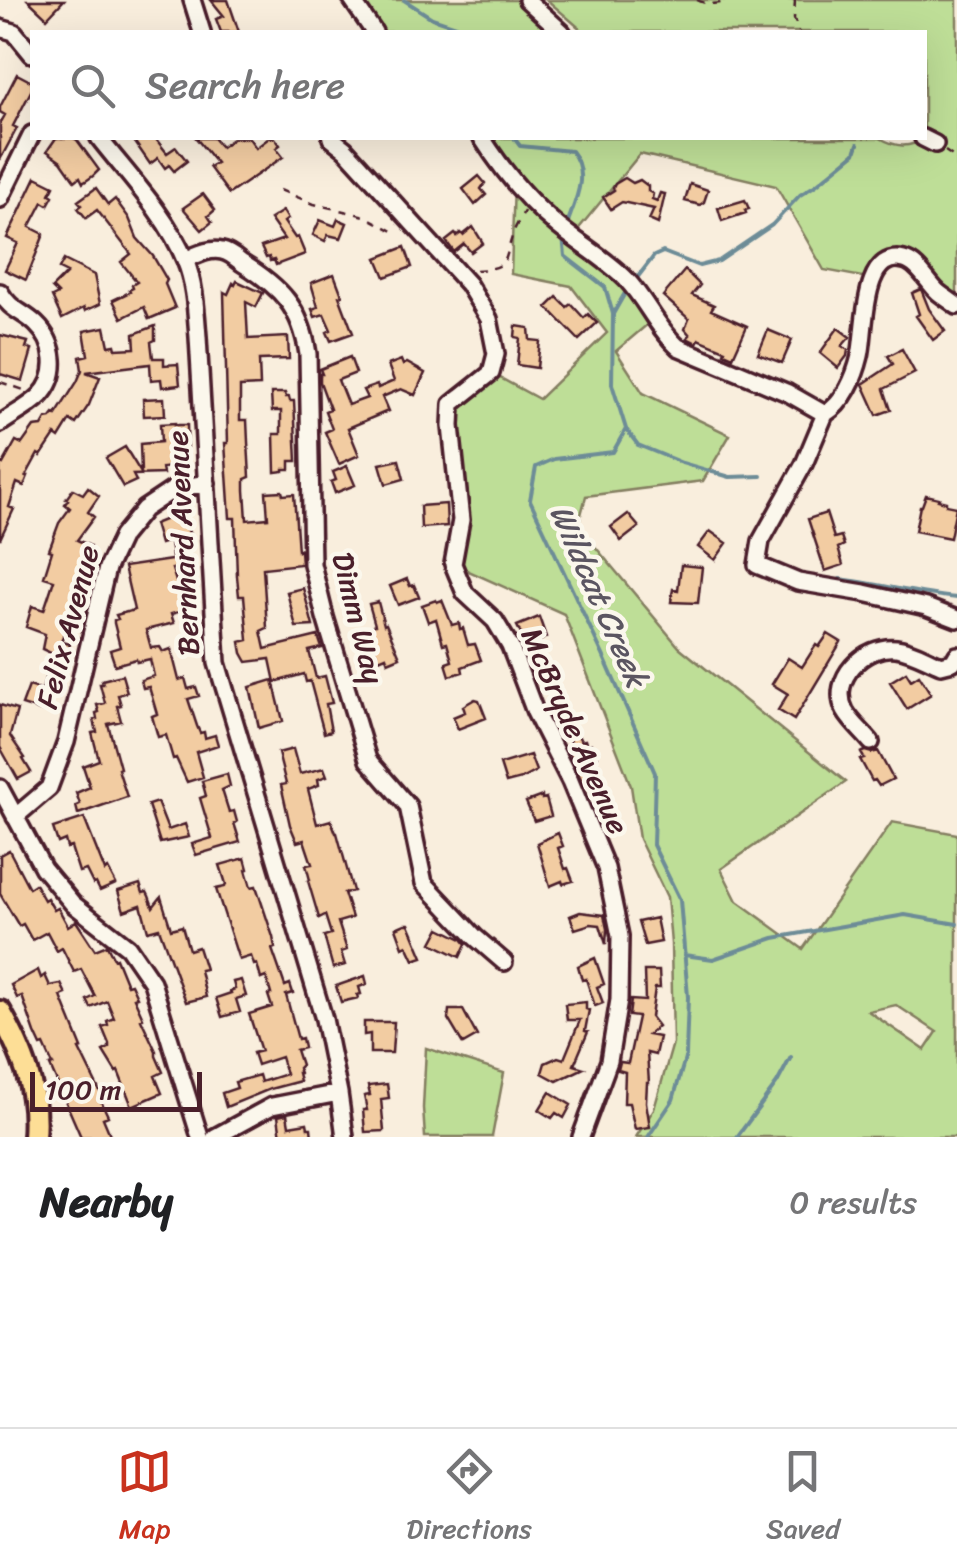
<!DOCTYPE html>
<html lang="en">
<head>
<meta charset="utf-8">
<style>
	body { margin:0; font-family:Sriracha,sans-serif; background:#f6f6f6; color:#202124 }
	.scale { position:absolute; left:30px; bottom:25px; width:172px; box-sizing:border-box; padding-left:10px; border:5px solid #4a1f2b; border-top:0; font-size:28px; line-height:35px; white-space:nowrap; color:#4a1f2b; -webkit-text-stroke:8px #fbf7ec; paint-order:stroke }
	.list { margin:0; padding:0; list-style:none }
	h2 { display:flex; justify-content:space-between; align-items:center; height:130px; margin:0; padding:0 40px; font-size:42px }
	h2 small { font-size:32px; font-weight:400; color:#757577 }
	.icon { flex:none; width:55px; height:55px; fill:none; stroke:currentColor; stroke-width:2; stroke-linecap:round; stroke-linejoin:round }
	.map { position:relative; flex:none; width:957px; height:1137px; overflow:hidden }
	.search { position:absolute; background:#fff; box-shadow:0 10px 40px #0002; left:30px; right:30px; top:30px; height:110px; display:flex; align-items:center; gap:25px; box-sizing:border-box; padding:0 35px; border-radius:0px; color:#757577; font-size:38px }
	.sheet { height:290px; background:#fff }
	nav { display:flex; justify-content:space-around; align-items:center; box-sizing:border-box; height:140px; border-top:2px solid #e0e0e0; background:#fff; font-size:28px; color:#757577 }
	nav a { display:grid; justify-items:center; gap:5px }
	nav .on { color:#c8321e }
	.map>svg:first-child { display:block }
</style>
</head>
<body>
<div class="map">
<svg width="957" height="1137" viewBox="0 0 957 1137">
	<rect width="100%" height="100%" fill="#f9eedd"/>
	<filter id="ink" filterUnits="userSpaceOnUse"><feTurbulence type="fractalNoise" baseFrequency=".01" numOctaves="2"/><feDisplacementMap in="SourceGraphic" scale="20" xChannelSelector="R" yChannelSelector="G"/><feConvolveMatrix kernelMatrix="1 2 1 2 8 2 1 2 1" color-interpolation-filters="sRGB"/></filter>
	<g filter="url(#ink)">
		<path fill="#bede97" stroke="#847e61" stroke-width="2.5" fill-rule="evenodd" d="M345,0H518L550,32H367Z
			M547,0H957V306L897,259L873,279L824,270L776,186L640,154L571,238L622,275L655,318L616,351L643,393L730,435L703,481L586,496L578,526L679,647L846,782L721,869L737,901L803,949L892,822L957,834V1137H636L654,1109L673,1043L671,944L667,897L639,839L631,786L564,614L453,564L461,520L451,426L467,390L491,373L539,399L607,333L571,286L511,274L514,183L478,138H880C896,147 909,149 924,138V32H584ZM896,1005L937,1032L925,1050L868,1011Z
			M426,1048L504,1073L492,1137H425L423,1108Z"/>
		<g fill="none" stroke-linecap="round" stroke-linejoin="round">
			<path stroke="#6d8c97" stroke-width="4" d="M404,0L432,18L462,28L469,32
				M514,138L520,146L571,151C590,174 575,201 566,227
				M563,236L565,256L605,287L613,314L612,384L626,429L613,452L554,459L536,467L530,500L603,655L655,773L653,845L680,900L688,997L686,1055L673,1100L648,1137
				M637,278L654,256L663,252L699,266L719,261L772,225L800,195L816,185L855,153L858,144
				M613,314L625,293
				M626,429L638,445L682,463L730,477L761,476
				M840,579C879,584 918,594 957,598
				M684,955L713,959L774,938L905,915L957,924
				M737,1137L777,1083L791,1057"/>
		</g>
		<path fill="#f2cca2" stroke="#4a1f2b" stroke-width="2.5" d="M28,0H64L47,18Z
			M211,0H228L239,32H221L216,19L224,16Z
			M17,74L32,82V89L13,126L17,128L0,160V124L5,115L0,112V107Z
			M56,138H73L77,140L99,170L93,176L83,183L80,177L75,181L61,161L47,151Z
			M132,138H155L167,153L176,147L187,161L174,171L169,165L165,168L158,158L150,164Z
			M196,138H213L221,147L234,138H249L256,148L269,138H275L280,145L276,148L283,157L229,194L209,167L216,163Z
			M479,176L485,183L481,189L486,195L475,205L463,189Z
			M36,177L54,186L50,194L53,196L48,205L43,202L30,227L44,234L26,280L5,270L18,243L7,238Z
			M625,178L633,183L640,180L648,186V191L653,194L652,199L657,201L660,193L665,194L658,224L649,220L654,209L622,202L611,209L603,197L614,190L613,188L615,184Z
			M690,184L708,190L704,202L700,205L685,201Z
			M96,188L108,205L115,199L129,218L137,238L153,256L167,280L165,284L175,308L149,319L144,307L122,318L113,300L130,292L129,290L133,288L132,285L137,282L121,262L131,254L97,210L86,218L78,208L82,205L78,201Z
			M203,194L215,210L208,216L212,222L202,230L183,208Z
			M745,200L749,209L745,210L746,213L722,221L718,208Z
			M283,211L288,219L284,222L295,238L298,237L305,254L276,265L274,260L270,261L269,257L266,258L261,247L284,239L270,219Z
			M338,219L347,223L341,238L328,235L325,241L313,235L320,220L335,226Z
			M473,227L483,243L471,252L464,244L454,252L446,241L455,234L457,236L461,233L463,235Z
			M405,247L412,267L385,277L377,258Z
			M64,260L94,275L100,304L85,311L84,308L62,319L52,297L58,294L52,288L67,273L59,269Z
			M685,270L700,285L692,295L714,305L711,310L747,326L733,357L724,353L725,350L699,339L697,343L687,338L690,335L685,329L689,319L663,296Z
			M334,274L342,295L339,296L353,333L331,341L327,332L331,330L324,314L315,317L312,309L318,307L311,283Z
			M237,281L263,293L256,307L246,302L248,339L288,337L289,359L259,360L260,386L240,387V420H247L248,442L250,477L245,479V490L247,520L268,518L266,492L282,491L283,495L294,494L298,551L300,550L301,564L263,568L267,628L261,631L265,649L318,636L322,648L309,651L316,678L325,676L332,703L326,704L331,731L324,733L310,681L306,682L304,674L275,682L270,659L247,662L242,653L240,642L248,640L244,596H239L237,576L235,518H230L225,443H228L224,292L228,294L233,283L235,285Z
			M921,289L929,309L945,331L933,340L916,316L919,314L912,293Z
			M557,297L567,307L571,304L584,318L588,314L597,323L579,340L547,307Z
			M155,326V340L151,342L153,358H164V365L178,364L180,385L162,387L161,379L151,380L150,364L86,372L100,377L89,405L76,424L70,420L59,438L55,435L41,456L38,454L26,476H28L24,486L17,483L9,507L14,509L0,539V462L3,464L16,441L22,444L34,427L42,426L46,419L51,418L54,414L56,415L77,382L82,370L80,357L88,355L84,331L105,327L109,346L115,345L116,349L135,348L134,334Z
			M516,326L529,328L530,340L540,341L537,368L517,365L520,338L515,337Z
			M838,328L850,337L842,346L848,350L847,356L838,368L820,353Z
			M768,330L792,340L782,363L758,354Z
			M0,335L28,342L26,348L32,350L23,381L0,374Z
			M902,349L915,373L884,389L891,410L877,415L863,384L893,364L888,356Z
			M350,357L356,373L338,380L348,405L367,398L363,390L377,385L378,388L394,381L388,365L401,360L403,365L407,363L425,373L415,395L401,389L382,397L388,411L348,428L359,455L339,464L325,432L332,429L325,411L330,409L320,382V374H322L320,369Z
			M271,393H285L286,397H289L290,401H294L297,461H290V469H284V471L275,472L274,434H281V411H272Z
			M164,398L165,415L144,416L143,399Z
			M175,423V425H187L188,465L162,468L163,474L133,475L136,481L123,487L106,458L125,447L141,473L140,444L161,442L160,424Z
			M399,460L404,479L386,484L380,464Z
			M347,466L355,485L335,493L331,482L336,480L333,472Z
			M88,487L99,496L88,512L94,517L77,540L90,546L76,591L80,592L73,615L70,614L61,642L70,644L59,684L57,690H54L44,712L22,705L29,686L42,690L47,671L52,672L57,656L42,649L45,634L26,627L32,606L44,610L54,580L44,577L52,551L49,550L59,523L70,508L65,504L68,500L66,499L73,489L83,494Z
			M926,495L939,498L938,500L946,502V505L956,507L950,538L915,531L920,506H922Z
			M446,504L447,526L421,528L420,506Z
			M181,513L190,535L185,536L186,546L183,549V555L172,557L170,541L160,544L154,524Z
			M826,513L834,538L841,536L844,545L838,548L843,565L825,571L808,519Z
			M628,514L639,527L621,541L611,527Z
			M710,531L727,543L715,560L698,547Z
			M178,559L179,568L172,569L181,597L185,596L189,609L171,614L174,623L146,630L151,648L160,647L163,652L171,649L179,680L185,678L188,689L196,687L199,696L188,699L197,726L200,733L204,732L205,738L215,735L218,745L196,752L203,777L187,782L176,758L173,759L166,735L158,737L152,716L157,714L149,687L143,688L141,680L154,676L150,659L137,662L136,659L115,665L110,650L120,647L114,623V620L118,619L116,615L134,610L124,567Z
			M681,565L702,567L698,603L671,602L673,589L678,590Z
			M407,579L410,586L414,585L419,597L398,605L390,586Z
			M303,588L313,626L296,627L287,592Z
			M436,600L437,602L442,600L452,625L459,623L460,629L463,628L468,645L475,644L481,660L462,667L463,672L450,676L446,663L452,661L447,643L443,644L436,619L428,622L422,605Z
			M378,602L384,625L386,624L400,657L388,662L386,656L379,659L371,642L360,647L354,634L375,625L369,604Z
			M539,617L546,637L537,643L545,665L531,670L527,659L532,657L517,626Z
			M828,634L841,642L794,720L778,710L788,694L772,684L788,658L802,667L816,645L819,647Z
			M906,672L911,680L919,675L931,694L907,709L890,682Z
			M122,675L127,692L118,695L121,705L117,706L121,721L108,724L120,768L118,769L127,797L78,814L76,806L80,804L76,793L90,787L83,766L99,760L92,733L97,732L94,720L97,719L96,713L99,712L97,705L105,703L100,684H103L102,680Z
			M273,680L283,721L259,728L250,687Z
			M475,699L479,700L486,718L458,729L453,717L465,712L463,706Z
			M0,705L17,710L10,736L25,758L23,759L31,772L18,779L0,747Z
			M565,710L581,741L585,740L587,746L591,744L597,757L587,761L595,779L583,784L567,747L572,745L560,723L555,726L551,717Z
			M293,749L300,774L324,768L327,776L318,779L319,785L308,789L317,824L331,820L336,833H337L353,891L344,893L352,918L338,922L347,950L341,952L345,965L333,968L324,936L331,934L325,915L319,918L308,881L310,880L306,865L312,864L304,840L297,842L290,825L281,785L286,784L278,753Z
			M865,751L872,753L878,751L893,779L879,786L875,780L872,781L860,759L864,758L861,753Z
			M530,755L536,771L521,779L506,783L500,764Z
			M227,774L230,786L222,790L229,812L234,811L237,822L234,823L240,842L196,855L192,844L212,838L200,798L206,796L202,781Z
			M542,796V799L546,798L551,816L534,821L526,802Z
			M157,802L168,830L185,824L189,837L160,843L148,805Z
			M84,818L105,871L108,869L116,884L100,891L96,883L93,884L86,870L79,872L71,847L67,848L65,840L58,843L53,828Z
			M558,833L563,846L558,848L565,869L568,868L573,881L563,884L562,881L550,886L537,843Z
			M9,850L29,888L35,884L44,900L47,898L54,910L58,908L68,926L76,921L95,950L107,945L114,959L116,958L127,985L131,984L137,997L134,998L143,1018L141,1019L156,1051V1056L163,1072L155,1076L162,1093L132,1106L118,1071L116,1072L103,1051L109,1048V1044L102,1027L108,1025L107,1021L114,1018L107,1001L91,1008L87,1000L95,996L81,969L74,972L62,948L57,951L47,932L32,940L23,924L19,926L0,894V855Z
			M245,858L248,869L246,870L251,887L256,886L273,937L275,948L272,949L278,966L285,986L290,984L293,993L286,995L298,1039L302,1038L304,1048L296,1050L301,1065L298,1068L300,1073H298L300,1081L270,1089L226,1107L222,1093L237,1088L235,1082L259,1075L261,1082L286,1074L281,1057L257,1065L253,1053L261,1051L249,1014L272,1007L268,995L271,994L266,977L261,979L257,964L254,965L251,956L239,960L216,889L225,887L226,884L220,865Z
			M140,884L143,893L147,892L149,896L153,907L161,897L171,929L182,926L189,950L198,947L205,969L200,970L206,997L186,1002L159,928L148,931L141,905L124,911L118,891Z
			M580,912L604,915L607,929L606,944L600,925L591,924L575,929L570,916Z
			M656,918L661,942L645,945L638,922Z
			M405,924H409L423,957L414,960L407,945L403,947L396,928Z
			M440,928L462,939L466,944L460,957L432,943Z
			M595,958L604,984L597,987L603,1003L595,1006L586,979L582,980L578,966Z
			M38,970L41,978L45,975L50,986L61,984L66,994L61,996L62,999L82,1048L79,1049L103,1098L100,1099L108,1116L103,1118L111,1137H81L50,1066L53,1065L44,1045L41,1046L35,1033L22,996L17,998L11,985Z
			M644,971H659L660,988H655L651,1017L658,1026L648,1035L659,1037L655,1055L647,1053L649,1083H647L646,1102L650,1127L635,1129L629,1103H624L625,1072L618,1070L620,1062L628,1063L638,1017L629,1016L631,1000L645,1001Z
			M365,976L367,984L359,987L361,994L357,995L358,998L341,1002L336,986Z
			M241,980L246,996L236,999L240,1012L222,1017L216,998L231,993L230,991L235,989L233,982Z
			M586,1002V1009L589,1010L585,1031L588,1032L574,1065L584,1068L557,1081L542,1073L545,1063L558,1057L564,1059L580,1020H567L565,1004Z
			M449,1010H463L477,1036L463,1044L448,1019Z
			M364,1022H394L392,1053H370V1034L364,1035Z
			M387,1084L389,1098L381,1099L384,1131L365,1132L363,1110H367L364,1096L370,1095L368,1086Z
			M550,1092L571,1105L564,1118L556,1113L552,1118L539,1110Z
			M287,1114L289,1126L307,1123L308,1128H311L312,1137H281L278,1116Z"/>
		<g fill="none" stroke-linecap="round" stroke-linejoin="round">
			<defs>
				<path id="minor" d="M192,0L202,32
					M352,0L374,32
					M527,0L562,32
					M0,28L14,32L32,54
					M99,138C127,174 168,217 185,260C195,283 196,312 198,337L217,663L324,1019L339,1093L345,1137
					M331,138L345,149L468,284L489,319L496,354L491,373L452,404L451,426L461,520L453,564L465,593L495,621L510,646L535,712L570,781L606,868L620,936L619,1000L609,1061L581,1137
					M482,138C503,171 527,201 558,226C580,244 606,259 626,279C646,300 657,328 678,347L788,393L825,414L804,464L761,541L757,565L798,582L864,593L926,607L957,619
					M923,138L935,144
					M0,199L32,134
					M185,260C197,255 209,248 222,251C229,252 237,259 242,263C281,287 301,308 308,354L312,564L325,617L368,760L408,806L424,883L475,937L504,962
					M0,292C10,310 22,311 36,324C56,343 60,375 40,396C29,407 12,415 0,424
					M825,414C844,403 855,377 860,356C866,332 861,249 904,260C918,263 928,283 938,292C944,297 951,301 957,306
					M871,742C863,732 851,722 845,711C829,679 865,644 896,648C912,650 926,659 941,665L953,662L957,655
					M0,788L43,868L73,904L128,947L152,982L200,1137
					M15,817L49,788L66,742L107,568L122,536L144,509L174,489L207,483
					M215,1137L272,1106L339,1093"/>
				<path id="major" d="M0,1012C23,1053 38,1090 34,1137"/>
			</defs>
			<use href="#minor" stroke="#4a1f2b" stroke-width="22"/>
			<use href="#major" stroke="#4a1f2b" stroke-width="28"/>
			<path stroke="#4a1f2b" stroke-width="2.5" stroke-dasharray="8 8" stroke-linecap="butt" d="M697,0C707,5 719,5 729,0
				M795,0L794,19L799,32
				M945,151L957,159
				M280,190L314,204L365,216L393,231L397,225
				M476,270C511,268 503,262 513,234C515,226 521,218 524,211
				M0,382L27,391"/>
			<use href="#minor" stroke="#fbf7ec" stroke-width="15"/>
			<use href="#major" stroke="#fdde96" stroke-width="20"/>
		</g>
	</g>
	<g text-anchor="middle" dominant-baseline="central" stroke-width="9" stroke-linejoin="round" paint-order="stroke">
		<g font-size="30" fill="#4a1f2b" stroke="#fbf7ec">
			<text transform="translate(183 543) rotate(-93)">Bernhard Avenue</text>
			<text transform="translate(358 618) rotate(76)">Dimm Way</text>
			<text transform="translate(68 627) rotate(-75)">Felix Avenue</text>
			<text transform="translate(575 731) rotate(66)">McBryde Avenue</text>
		</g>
		<g font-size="32" font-style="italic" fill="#5b5561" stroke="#fbf7ec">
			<text transform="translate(599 596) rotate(66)">Wildcat Creek</text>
		</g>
	</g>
</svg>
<div class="scale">100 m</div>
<div class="search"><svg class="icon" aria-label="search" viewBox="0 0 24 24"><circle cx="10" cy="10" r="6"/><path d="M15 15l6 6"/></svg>Search here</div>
</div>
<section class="sheet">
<h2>Nearby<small>0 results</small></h2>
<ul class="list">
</ul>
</section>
<nav>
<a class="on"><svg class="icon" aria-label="map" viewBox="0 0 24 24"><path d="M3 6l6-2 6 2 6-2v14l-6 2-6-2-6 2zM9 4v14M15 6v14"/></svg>Map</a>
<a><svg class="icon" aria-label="directions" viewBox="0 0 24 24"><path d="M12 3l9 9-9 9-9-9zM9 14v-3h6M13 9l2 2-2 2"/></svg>Directions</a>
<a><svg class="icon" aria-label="saved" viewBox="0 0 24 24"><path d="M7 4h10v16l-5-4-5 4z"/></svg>Saved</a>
</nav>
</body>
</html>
